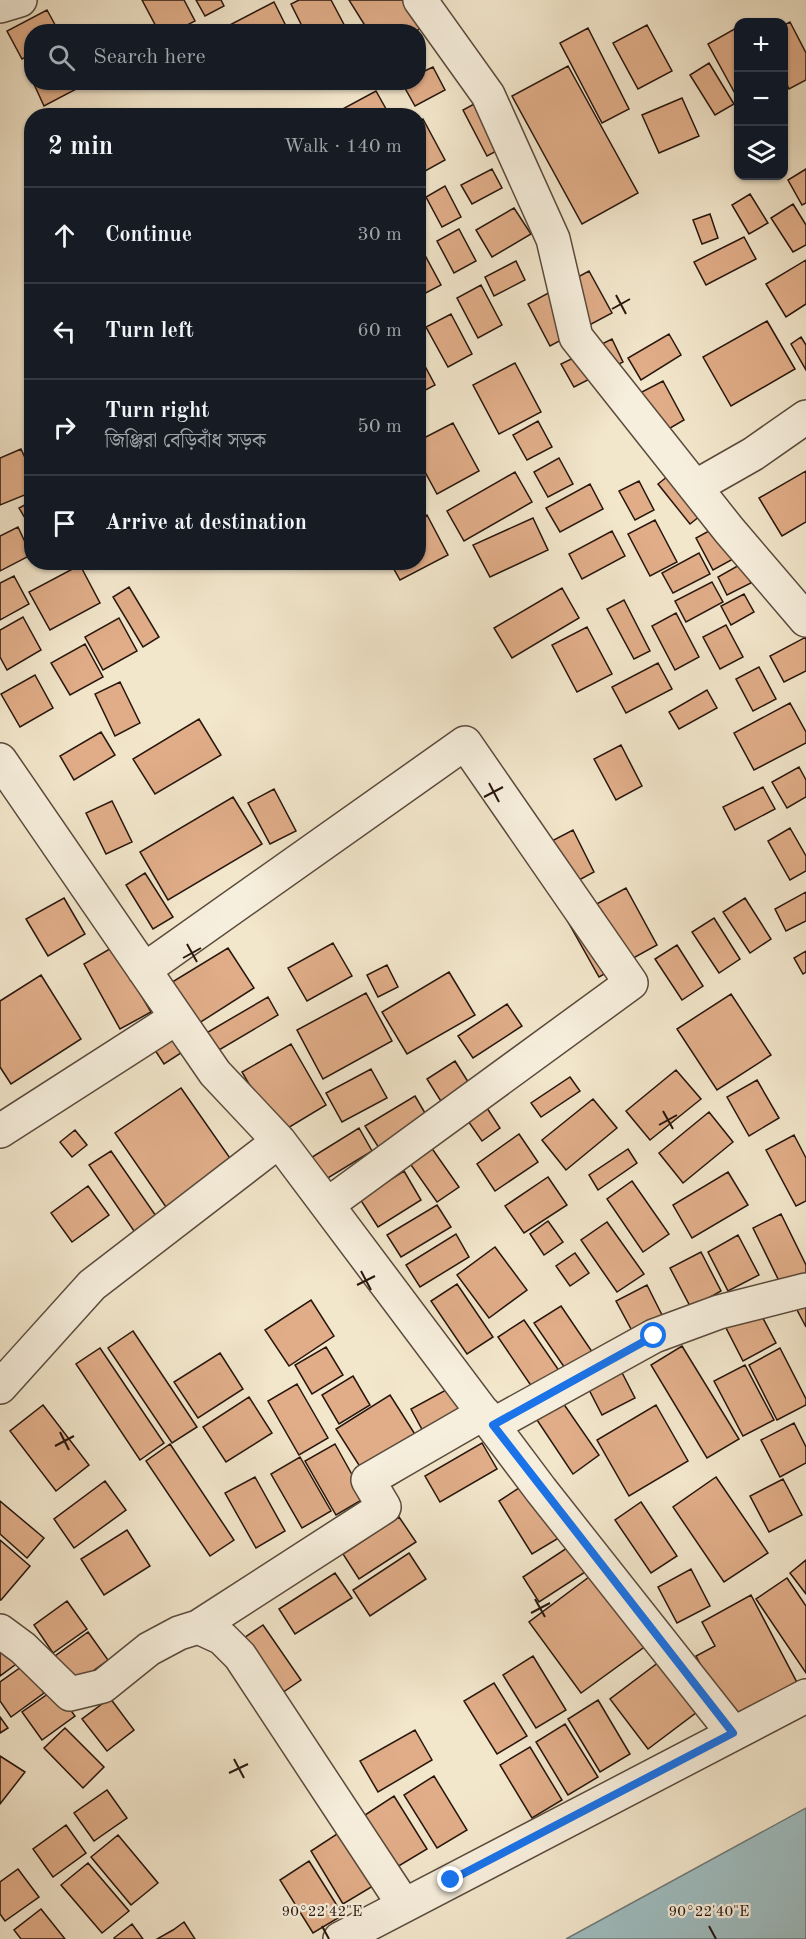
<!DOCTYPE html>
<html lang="en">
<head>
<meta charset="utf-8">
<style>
	body { margin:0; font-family:"Old Standard TT","Noto Serif Bengali",serif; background:#20242c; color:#f1f3f6 }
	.controls { position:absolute; right:18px; top:18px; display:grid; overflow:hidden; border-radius:12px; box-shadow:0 2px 4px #0004 }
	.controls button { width:54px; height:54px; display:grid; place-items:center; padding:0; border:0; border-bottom:2px solid #363941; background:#171b24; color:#f1f3f6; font:30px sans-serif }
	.stop { position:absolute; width:18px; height:18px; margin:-14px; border:4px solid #1a73e8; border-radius:50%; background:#fff }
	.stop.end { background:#1a73e8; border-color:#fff; box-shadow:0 2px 6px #0008 }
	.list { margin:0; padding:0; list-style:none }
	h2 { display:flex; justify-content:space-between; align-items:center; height:78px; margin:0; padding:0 24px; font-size:26px }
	h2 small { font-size:20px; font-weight:400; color:#9ea1a6 }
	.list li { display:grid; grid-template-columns:39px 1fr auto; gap:18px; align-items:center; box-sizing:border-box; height:96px; padding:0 24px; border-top:2px solid #363941 }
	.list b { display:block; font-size:22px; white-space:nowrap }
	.list p { margin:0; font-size:20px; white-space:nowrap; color:#9ea1a6 }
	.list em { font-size:20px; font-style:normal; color:#9ea1a6 }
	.icon { flex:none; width:33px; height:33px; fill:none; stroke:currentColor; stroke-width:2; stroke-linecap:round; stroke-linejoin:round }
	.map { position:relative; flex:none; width:806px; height:1939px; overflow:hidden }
	.search { position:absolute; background:#171b24; box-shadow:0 2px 4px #0004; left:24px; top:24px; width:402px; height:66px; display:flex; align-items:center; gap:15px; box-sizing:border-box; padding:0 21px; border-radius:24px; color:#9ea1a6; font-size:22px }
	.panel { position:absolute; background:#171b24; box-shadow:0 2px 4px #0004; left:24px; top:108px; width:402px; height:462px; border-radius:24px }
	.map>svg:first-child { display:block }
</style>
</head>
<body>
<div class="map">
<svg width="806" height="1939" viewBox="0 0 806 1939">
	<rect width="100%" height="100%" fill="#f2e6cb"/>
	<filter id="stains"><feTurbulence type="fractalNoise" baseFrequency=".00333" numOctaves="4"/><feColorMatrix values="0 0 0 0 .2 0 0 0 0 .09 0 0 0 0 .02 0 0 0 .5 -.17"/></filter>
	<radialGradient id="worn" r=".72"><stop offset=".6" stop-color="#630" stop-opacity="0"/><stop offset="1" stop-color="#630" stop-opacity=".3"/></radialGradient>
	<path fill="#9fbdc0" stroke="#6f7a78" stroke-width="1.5" d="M806,1808V1939H566Z"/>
	<path fill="#e0ad88" stroke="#28160d" stroke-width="1.5" d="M142,0H184L195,21L174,32H159Z
		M196,0H221L224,6L205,16Z
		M299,0H331L348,32H305L291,4Z
		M349,0H404L422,27L415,32H369Z
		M274,2L289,32H221L220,30Z
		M47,10L59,32H32V54L22,59L7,31Z
		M790,22L806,53V80L789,89L784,78V25Z
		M647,25L672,71L638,89L613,43Z
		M738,27V99L708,44Z
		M588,28L629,109L602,123L560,43Z
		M709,63L734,104L715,115L690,75Z
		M568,66L638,193L582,224L512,96Z
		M433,67L445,90L415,106L402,83L418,82V74Z
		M33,82H83L84,85L44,106Z
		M376,91L390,116H339L337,112Z
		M496,92L521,138L487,156L463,110Z
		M682,98L699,136L659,153L642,115Z
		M423,119L445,160L418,175V122Z
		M492,169L502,188L472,204L461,185Z
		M806,169V203L802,205L788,180Z
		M445,186L461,217L442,227L426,197Z
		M750,194L768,223L749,234L732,205Z
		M793,204L806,225V245L793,252L771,218Z
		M514,208L531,234L492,257L476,230Z
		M710,214L718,238L702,244L693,220Z
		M459,229L476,261L454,273L437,241Z
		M744,237L756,259L706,285L694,262Z
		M420,246L441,285L418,297V247Z
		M806,260V304L786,317L766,284Z
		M516,261L525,280L494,296L485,277Z
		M589,271L612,313L550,346L528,304Z
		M481,285L502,325L478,338L457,298Z
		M451,314L472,354L448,367L426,327Z
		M767,321L795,369L731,406L703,357Z
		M669,334L681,355L641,380L628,358Z
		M801,337L806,345V370L791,344Z
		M612,339L623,362L574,387L561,364Z
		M418,353L435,385L418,394Z
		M515,363L541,412L499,434L473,385Z
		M663,381L684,420L660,434L638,394Z
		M538,421L552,447L527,460L513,435Z
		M453,423L479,471L437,494L418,459V441Z
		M21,449L32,473V492L0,505V458Z
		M559,458L573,484L548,497L534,472Z
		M806,471V522L782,536L759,498Z
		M515,472L532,502L464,541L447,511Z
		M673,472L705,512L690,524L658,484Z
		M639,481L654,510L635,520L619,491Z
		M590,484L603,509L560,532L546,508Z
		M32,501V530L19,508Z
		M427,515L448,555L400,580L390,562H418V520Z
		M533,518L548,550L490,577L473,545Z
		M655,520L677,562L650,576L628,534Z
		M718,526L735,558L713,570L696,538Z
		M18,527L31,555L0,571V536Z
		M612,531L625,556L582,579L569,554Z
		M699,553L710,574L673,593L662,573Z
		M741,564L751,583L727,595L718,577Z
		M80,565L100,603L50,630L29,592Z
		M14,576L29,604L0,620V583Z
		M712,582L723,602L686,622L675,601Z
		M129,587L159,637L143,647L113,597Z
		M562,588L579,618L512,658L494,628Z
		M744,594L754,612L731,625L721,606Z
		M624,600L650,651L634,659L607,609Z
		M676,613L699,657L675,670L652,626Z
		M23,617L41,650L7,670L0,657V630Z
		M119,618L137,651L103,670L85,637Z
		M726,625L743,657L720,669L703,637Z
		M587,627L612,674L577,692L552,645Z
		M806,637V671L784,682L770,656Z
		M85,644L103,677L70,695L51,663Z
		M658,663L672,689L626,713L612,687Z
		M759,667L776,699L753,711L736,679Z
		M35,675L53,708L20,727L1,694Z
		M120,682L140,723L115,736L95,694Z
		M707,690L717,708L679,729L669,712Z
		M790,703L806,732V743L754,770L734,733Z
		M199,719L221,755L155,794L133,759Z
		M101,732L115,755L74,780L60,756Z
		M621,745L642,786L616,800L594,759Z
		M799,767L806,780V797L787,808L772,782Z
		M763,787L775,809L735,830L723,807Z
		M274,789L296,831L270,844L248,803Z
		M233,797L262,844L168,900L140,852Z
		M112,801L132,842L106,854L86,813Z
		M790,828L806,856V871L790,880L768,841Z
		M573,830L594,872L568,886L546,844Z
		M145,873L173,917L153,929L126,885Z
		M626,888L657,945L599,977L567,920Z
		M806,892V921L786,931L775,909Z
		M64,898L85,934L48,956L26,919Z
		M745,898L771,939L750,953L723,912Z
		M714,918L740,959L719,973L692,932Z
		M333,943L352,976L307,1001L288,968Z
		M677,945L703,986L682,1000L655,959Z
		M113,947L151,1012L120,1029L84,964Z
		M228,948L254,988L196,1025L169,984Z
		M806,951V972L803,974L794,958Z
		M387,965L398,987L378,997L367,975Z
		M449,972L475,1015L407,1054L382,1012Z
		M41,975L81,1039L11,1084L0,1067V1001Z
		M366,993L392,1041L323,1079L297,1030Z
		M731,994L771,1055L717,1090L677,1029Z
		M268,997L278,1015L214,1053L203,1035Z
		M507,1004L522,1026L473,1058L458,1036Z
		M173,1034L184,1051L164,1064L153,1047Z
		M291,1044L326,1105L278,1134L242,1072Z
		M455,1061L482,1104L454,1122L427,1079Z
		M371,1069L387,1098L342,1122L326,1093Z
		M676,1070L701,1099L650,1140L626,1111Z
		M570,1077L580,1091L541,1117L531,1103Z
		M757,1080L779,1118L749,1136L727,1097Z
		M181,1088L232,1161L166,1207L115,1133Z
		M415,1096L428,1118L379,1148L365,1126Z
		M593,1099L617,1128L566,1170L542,1140Z
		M487,1108L500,1128L482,1141L468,1121Z
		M709,1112L733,1142L683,1183L659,1153Z
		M359,1128L372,1151L323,1181L309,1159Z
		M75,1130L87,1145L72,1157L60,1142Z
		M519,1134L538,1162L495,1191L477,1164Z
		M794,1135L806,1158V1201L796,1206L766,1150Z
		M426,1140L459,1187L437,1202L404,1155Z
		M628,1149L637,1163L598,1190L589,1175Z
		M111,1151L156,1216L134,1231L89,1165Z
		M404,1171L421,1200L378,1227L360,1199Z
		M728,1172L748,1205L692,1238L673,1205Z
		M548,1177L567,1205L524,1233L505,1206Z
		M632,1181L669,1234L643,1252L607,1199Z
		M88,1186L109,1215L72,1242L51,1213Z
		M437,1205L451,1227L401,1257L387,1235Z
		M781,1214L806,1265V1273L781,1285L753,1228Z
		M548,1221L563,1242L544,1255L530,1234Z
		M607,1222L644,1274L617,1292L581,1240Z
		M456,1234L469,1257L420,1287L406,1265Z
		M738,1235L759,1275L728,1291L708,1252Z
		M495,1247L527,1290L489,1318L457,1275Z
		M701,1252L721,1291L691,1308L670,1268Z
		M575,1253L589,1273L570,1286L556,1266Z
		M457,1284L493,1337L467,1354L431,1301Z
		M647,1285L667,1325L637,1340L616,1301Z
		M311,1300L334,1336L289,1366L265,1330Z
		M806,1303V1327L796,1308Z
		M561,1306L597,1359L571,1377L534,1323Z
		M757,1307L776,1343L743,1361L724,1324Z
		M524,1320L560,1372L534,1390L498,1337Z
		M133,1331L197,1427L172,1443L108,1348Z
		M682,1346L739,1439L707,1458L651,1365Z
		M326,1347L343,1375L312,1394L295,1365Z
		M100,1348L164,1443L140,1460L76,1364Z
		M780,1348L806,1399V1405L777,1420L749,1365Z
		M220,1353L243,1389L198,1418L174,1382Z
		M616,1361L635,1398L602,1415L583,1378Z
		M745,1365L774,1420L743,1436L714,1381Z
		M353,1376L370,1405L339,1424L322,1395Z
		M468,1378L489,1415L431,1446L411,1409Z
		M297,1384L328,1438L299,1455L268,1401Z
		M390,1395L432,1461L378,1495L336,1429Z
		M249,1397L272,1433L226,1462L203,1427Z
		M563,1403L599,1455L573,1474L537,1420Z
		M43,1405L89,1465L56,1491L10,1431Z
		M656,1405L688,1461L629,1496L597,1440Z
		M794,1423L806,1447V1463L780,1477L761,1440Z
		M482,1443L497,1469L440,1502L425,1476Z
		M170,1444L234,1540L210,1556L146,1461Z
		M335,1444L365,1498L336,1515L305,1461Z
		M300,1457L331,1511L302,1528L271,1474Z
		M255,1477L285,1531L256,1548L225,1493Z
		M716,1477L768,1553L724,1582L673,1507Z
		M783,1479L802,1515L769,1532L750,1496Z
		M105,1481L126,1510L74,1548L54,1519Z
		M528,1482L562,1536L532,1554L499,1501Z
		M0,1501L44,1538L27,1558L0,1534Z
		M641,1502L677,1556L651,1573L615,1520Z
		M399,1517L416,1542L359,1579L343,1554Z
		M127,1530L150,1566L104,1595L81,1559Z
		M0,1540L30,1566L1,1600H0Z
		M579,1540L596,1565L539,1602L523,1577Z
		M409,1553L426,1579L370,1616L353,1590Z
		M806,1560V1594L790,1573Z
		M601,1568L654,1640L581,1693L529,1622Z
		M691,1569L710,1606L677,1623L658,1587Z
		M335,1573L352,1598L295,1634L279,1609Z
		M787,1578L806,1606V1673L756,1599Z
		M751,1595L802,1692L734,1728L696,1656L715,1646L702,1622Z
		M67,1601L87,1629L53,1653L34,1625Z
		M263,1625L301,1680L276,1697L238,1642Z
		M88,1632L108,1660L75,1684L55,1656Z
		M0,1640L19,1662L0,1676Z
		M533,1656L566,1710L536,1728L503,1675Z
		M667,1656L705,1706L648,1749L610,1699Z
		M24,1665L44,1693L11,1717L0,1701V1682Z
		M494,1683L527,1736L497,1754L464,1701Z
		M55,1689L75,1716L42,1740L22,1712Z
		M110,1698L134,1730L107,1751L82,1719Z
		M598,1700L630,1754L600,1772L568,1719Z
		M0,1717L8,1728L0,1733Z
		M565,1724L598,1777L568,1795L536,1742Z
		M65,1728L104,1767L83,1788L44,1748Z
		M415,1730L432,1760L378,1792L360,1761Z
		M530,1747L562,1800L532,1818L500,1765Z
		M0,1756L25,1772L0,1804Z
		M434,1776L467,1830L437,1848L404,1795Z
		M107,1790L127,1818L94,1841L74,1813Z
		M394,1796L427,1849L397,1867L365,1815Z
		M66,1825L86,1853L53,1877L33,1849Z
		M340,1832L373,1886L343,1904L311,1851Z
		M118,1835L158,1883L131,1905L91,1857Z
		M309,1861L343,1915L313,1933L280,1880Z
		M88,1863L129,1911L102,1933L61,1885Z
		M18,1869L39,1897L5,1921L0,1914V1882Z
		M41,1909L65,1939H21L14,1930Z
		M184,1922L195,1939H157L173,1930Z
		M132,1924L143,1939H115L114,1938Z"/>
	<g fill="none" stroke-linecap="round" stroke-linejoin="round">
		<defs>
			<path id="minor" d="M420,0L488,95L553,239L576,337L729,530L806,620
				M0,6L20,0
				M695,487L753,454L806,417
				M0,760L215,1073L279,1141L541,1490L733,1733
				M144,970L465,743L631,983L327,1205
				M0,1131L176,1018
				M0,1387L92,1285L279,1141
				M493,1425L654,1336L719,1312L806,1290
				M198,1627L384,1507L368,1480L484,1413
				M0,1631L23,1648L70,1694L103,1686L149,1649L179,1633L198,1627L222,1638L240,1656L404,1905
				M340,1939L806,1696"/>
		</defs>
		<use href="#minor" stroke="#5a4a3c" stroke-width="36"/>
		<use href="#minor" stroke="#f7efdd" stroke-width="33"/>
	</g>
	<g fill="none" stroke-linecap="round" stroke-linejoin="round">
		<path stroke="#1a73e8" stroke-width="8" d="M451,1880L733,1733L493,1425L654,1336"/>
	</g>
	<path fill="none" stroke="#28160d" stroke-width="2" d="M616,295L626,314M612,309L630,299M489,783L499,802M484,797L503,787M187,944L197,962M183,958L201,948M663,1111L673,1129M659,1125L677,1115M361,1271L371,1290M357,1285L375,1276M60,1432L69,1450M55,1446L74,1436M535,1599L545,1617M531,1613L550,1603M234,1759L244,1778M229,1773L248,1764M322,1926L329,1939M709,1926L716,1939"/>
	<g font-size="15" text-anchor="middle" fill="#28160d" stroke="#f7efdd" stroke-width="4.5" stroke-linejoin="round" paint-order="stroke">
		<text x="322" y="1916">90°22'42"E</text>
		<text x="709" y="1916">90°22'40"E</text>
	</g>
	<rect width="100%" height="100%" filter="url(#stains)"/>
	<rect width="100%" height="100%" fill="url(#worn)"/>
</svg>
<div class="controls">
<button>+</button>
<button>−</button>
<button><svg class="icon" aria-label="layers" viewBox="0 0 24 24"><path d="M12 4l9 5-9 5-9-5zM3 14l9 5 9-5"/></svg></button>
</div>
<div class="stop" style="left:654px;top:1336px"></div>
<div class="stop end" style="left:451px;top:1880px"></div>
<div class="search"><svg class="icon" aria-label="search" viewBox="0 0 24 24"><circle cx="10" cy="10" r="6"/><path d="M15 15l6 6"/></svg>Search here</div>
<section class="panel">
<h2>2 min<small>Walk · 140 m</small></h2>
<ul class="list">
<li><svg class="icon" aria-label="ahead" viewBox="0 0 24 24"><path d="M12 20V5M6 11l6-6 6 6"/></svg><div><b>Continue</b></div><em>30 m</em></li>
<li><svg class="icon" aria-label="left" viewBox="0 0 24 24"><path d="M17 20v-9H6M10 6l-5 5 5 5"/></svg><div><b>Turn left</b></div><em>60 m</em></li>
<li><svg class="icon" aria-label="right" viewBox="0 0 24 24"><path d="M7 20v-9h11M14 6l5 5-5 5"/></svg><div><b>Turn right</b><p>জিঞ্জিরা বেড়িবাঁধ সড়ক</p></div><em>50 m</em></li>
<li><svg class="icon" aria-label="arrive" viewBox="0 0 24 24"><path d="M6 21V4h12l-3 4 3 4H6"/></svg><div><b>Arrive at destination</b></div></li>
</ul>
</section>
</div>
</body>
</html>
